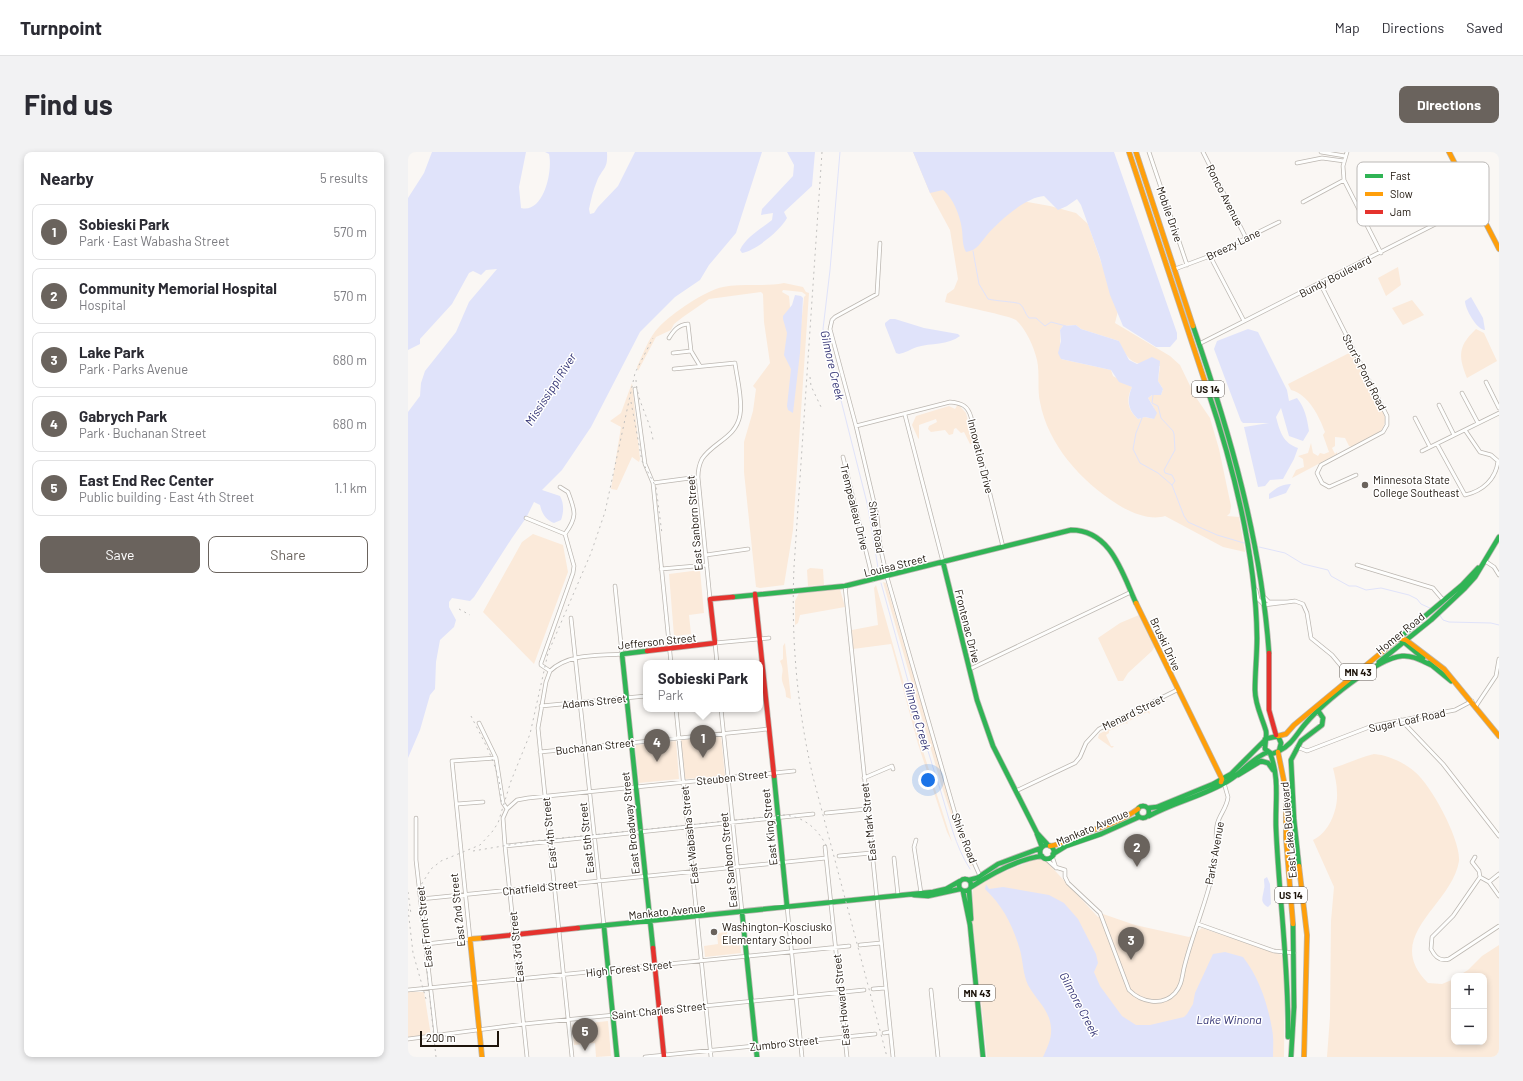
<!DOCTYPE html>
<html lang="en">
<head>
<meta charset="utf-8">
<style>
	body { margin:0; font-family:Barlow,sans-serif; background:#f2f2f3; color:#2b2b33 }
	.controls { position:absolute; right:12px; bottom:12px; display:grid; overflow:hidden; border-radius:8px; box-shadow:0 2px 6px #0003 }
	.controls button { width:36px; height:36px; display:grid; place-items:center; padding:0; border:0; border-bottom:1px solid #e1e1e2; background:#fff; color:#2b2b33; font:20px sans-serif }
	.scale { position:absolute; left:12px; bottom:10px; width:79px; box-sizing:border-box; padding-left:4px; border:2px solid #1d140b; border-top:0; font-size:11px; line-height:14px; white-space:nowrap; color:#1d140b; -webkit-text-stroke:3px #fff; paint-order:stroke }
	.you { position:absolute; left:520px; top:628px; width:14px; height:14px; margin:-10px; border:3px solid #fff; border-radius:50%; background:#1a73e8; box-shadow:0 0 0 6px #1a73e833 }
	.badge { display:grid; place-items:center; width:26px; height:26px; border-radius:50%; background:#6a635d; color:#fff; font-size:13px; font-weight:700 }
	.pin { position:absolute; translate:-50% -33px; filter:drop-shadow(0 1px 2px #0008) }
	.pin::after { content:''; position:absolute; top:21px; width:14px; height:12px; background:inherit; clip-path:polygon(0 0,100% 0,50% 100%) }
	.popup { position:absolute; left:235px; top:508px; width:120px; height:52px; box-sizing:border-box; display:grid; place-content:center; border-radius:8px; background:#fff; filter:drop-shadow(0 1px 3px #0005); font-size:13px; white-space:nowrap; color:#7c7c81 }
	.popup b { font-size:15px; color:#2b2b33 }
	.popup::after { content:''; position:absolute; left:50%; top:100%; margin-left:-8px; border:8px solid transparent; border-top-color:#fff }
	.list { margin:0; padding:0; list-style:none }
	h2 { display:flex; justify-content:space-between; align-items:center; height:52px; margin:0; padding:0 16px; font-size:17px }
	h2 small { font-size:13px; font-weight:400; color:#7c7c81 }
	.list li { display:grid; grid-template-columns:26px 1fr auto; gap:12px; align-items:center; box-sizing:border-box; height:56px; margin:0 8px 8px; padding:0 8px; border:1px solid #e1e1e2; border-radius:8px }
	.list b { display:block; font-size:15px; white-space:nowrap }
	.list p { margin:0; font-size:13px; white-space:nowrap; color:#7c7c81 }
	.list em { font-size:13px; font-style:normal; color:#7c7c81 }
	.actions { display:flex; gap:8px; padding:12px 16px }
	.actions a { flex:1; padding:9px 0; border:1px solid #6a635d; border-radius:8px; text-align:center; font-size:14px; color:#6a635d }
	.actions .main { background:#6a635d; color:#fff }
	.map { position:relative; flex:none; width:1091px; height:905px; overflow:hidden; border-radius:8px }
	header { display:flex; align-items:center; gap:24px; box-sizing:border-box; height:56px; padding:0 20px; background:#fff; border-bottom:1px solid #e1e1e2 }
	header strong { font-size:19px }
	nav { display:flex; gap:22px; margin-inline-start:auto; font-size:14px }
	.intro { display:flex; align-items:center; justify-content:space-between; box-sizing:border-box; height:96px; padding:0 24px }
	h1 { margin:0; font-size:28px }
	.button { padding:10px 18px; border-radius:8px; background:#6a635d; color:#fff; font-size:14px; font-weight:700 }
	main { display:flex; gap:24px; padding:0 24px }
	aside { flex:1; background:#fff; border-radius:8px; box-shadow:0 2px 6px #0003 }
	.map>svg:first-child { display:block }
</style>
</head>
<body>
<header>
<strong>Turnpoint</strong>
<nav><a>Map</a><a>Directions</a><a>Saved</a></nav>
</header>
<div class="intro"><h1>Find us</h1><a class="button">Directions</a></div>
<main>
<aside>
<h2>Nearby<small>5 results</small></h2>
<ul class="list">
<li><span class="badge">1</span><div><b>Sobieski Park</b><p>Park · East Wabasha Street</p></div><em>570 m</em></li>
<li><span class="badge">2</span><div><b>Community Memorial Hospital</b><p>Hospital</p></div><em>570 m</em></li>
<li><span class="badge">3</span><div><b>Lake Park</b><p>Park · Parks Avenue</p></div><em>680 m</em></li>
<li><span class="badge">4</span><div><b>Gabrych Park</b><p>Park · Buchanan Street</p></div><em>680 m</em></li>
<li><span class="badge">5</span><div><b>East End Rec Center</b><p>Public building · East 4th Street</p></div><em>1.1 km</em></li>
</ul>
<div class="actions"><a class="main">Save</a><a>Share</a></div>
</aside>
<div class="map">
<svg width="1091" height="905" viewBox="0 0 1091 905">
	<rect width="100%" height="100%" fill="#faf7f4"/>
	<path fill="#fbeada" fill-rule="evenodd" d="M505,0L614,49L642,54L668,61L680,72L710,159L707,171L762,204L772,213L787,244L802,266L811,297L823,354L822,361L819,364L831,365L837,400L815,395L757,364C742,369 721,360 709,352C673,329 640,293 632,250C629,237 632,222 629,208C626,195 618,177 608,168C603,164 548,153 537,150L539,142L546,137L550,127L542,78L522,41ZM668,173L673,177L711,189C721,213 727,212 752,214L750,229L755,237L753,243H744L740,246L746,256V267L737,265L730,267C719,257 718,247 724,235L705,224L703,218L653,207C651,197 653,189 652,178L655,174Z
		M990,115L993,133L978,144L970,126Z
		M376,131L395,135L398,140L401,141L385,378L376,433L352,436L348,435L336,320V290L345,259L348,237L345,234L362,211L356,170L355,142L353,140L301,147L275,165L266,172L263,178L248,185L230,219L229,215C235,202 241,185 251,175C263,162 298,138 315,135C335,131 357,135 376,131ZM375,138L394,140L398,143L396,145L388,221L381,144L374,140Z
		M1004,148L1016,163L995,173L984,156Z
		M1068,177L1076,181L1089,209L1059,226C1050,204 1050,194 1068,177Z
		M945,199L976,261C978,269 977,275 971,281L944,295L941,294L937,286L927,285V294L924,296L927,302L929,300V302L884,326L888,318L896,315L895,307L890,304L900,301L903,291L905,301L910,304L912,301L916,302L921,300L915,283L917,280C911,264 901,243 883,238L880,232Z
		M224,231L232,307L231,310L224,305L209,338L203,337L213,275L202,269L213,261Z
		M550,252L558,261L566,292H562L556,280L553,281L548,276L546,277L545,282L541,283L537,278L523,280L520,277L521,274L529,270L528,267L511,273V287L510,286L504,273L508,264L541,254L547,257Z
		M125,382L155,393L160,420L126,512L75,460L114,390Z
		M402,416L415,417L416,433L400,434L399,418Z
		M292,418L296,461L281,463L283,482L266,484L261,422Z
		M475,430L478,431L551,678L565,713L562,714L548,677L532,629Z
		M468,433L515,599L544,690L539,680L510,592L483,492L445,497L444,478L470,473L466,436Z
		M432,437L437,455L392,463L390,471L387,473V449L391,441Z
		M731,463L747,494L744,499L720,521L715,529H710L690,486L712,471Z
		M377,491L383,547L378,545C378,536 375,534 374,528C373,520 377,520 372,509L375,507V494Z
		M737,558H741L742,562L739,560L719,570L720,572L717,571L701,579V581L698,583L703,594H706L704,596L690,586L691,582Z
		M313,584L317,624L277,627L273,588Z
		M268,589L271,627L231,631L227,593Z
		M966,602C980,603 997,611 1007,620C1023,633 1053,688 1051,709C1044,754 973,784 1020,831L1034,832L1046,827V890H1076V824H1050L1060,818L1074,804L1091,793V905H919L922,864L923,769L926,735L905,688C921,681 930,658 929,641C929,633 927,624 925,616C939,612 952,605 966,602Z
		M630,706L637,708L690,765L695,762L727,773L781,785L794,776L874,803L876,805L877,810L876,905H579L564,764L565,737L578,727Z
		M319,780L320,790L332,789L333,801L297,805L296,794L310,792L309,781Z
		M0,840H16L23,884L0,887Z
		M200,869L203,904L188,905L187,891L166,893L164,873Z"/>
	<path fill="#e0e3fa" d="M24,0H118L111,35L113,56C136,62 145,18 141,2L137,0H199C200,18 195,15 189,29C185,38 183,48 181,57L182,62L186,61L190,55L210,34L227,0H354L328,81L301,113L292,128L267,145L232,180L183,275L154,318L134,338L152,344C156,351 156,360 153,368L146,371C138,368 134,362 132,353L126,350L118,366L104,386L66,445L62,449L44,446L41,450V455L48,468L46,475L32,488L28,510L27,537L22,543L12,578L0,606V260L12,244L13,231L17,219L48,180L61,150L89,117L78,118L73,123L65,119L61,121L44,152L12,187V192L0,198V46L16,21Z
		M379,0H407L404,34L376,60L379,66C373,78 347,99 334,101L332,98C338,85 353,77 364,68L365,61L353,63L354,57L385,24L386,13Z
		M505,0H706L769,181V187L762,195H748L715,174L702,143L692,106L673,53L669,47L659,54L650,58L636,44C618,45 591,69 579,83C572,91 570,98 558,100C554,93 555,85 554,78C553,66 545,45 535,38L522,41Z
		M387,143L393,144L395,146L392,201L385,261L380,258L379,254L383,217L376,203L379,181L375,167V164L384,153Z
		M1063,145L1075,166L1077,178C1069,178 1057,157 1057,149Z
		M482,167H487L516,176L550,182L552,184C540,193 523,191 509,195C503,197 497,201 491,202L488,201L477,173V171Z
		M668,173L673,177L711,189L721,208L729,212L744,205L752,209L750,229L755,237L753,243H744L740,246L749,261L746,267L737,265L730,267C719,257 719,247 724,235L711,230L703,218L653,207L650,201L653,189L652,178L655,174Z
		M840,177L850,180L879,238L881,249L889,246C897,256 899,266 901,279L895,289L881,284L873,256L868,265C872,280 875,291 890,296L886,307L875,327L862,328L857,334L850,335L836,275L861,271H835L833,269L806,197L809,189Z
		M883,332L878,341L861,347V342C868,336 874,332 883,332Z
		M859,725L862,732L863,752L860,755C851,750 855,745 856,737C857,734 856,731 856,727Z
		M578,732L581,737L595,735L641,743L656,751L670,767L688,802L690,811L686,820L692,834L714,864L728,873H742L776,865L779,862L785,852L787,841L805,802L817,800L835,805C851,825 860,853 864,877C866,886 865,896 865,905H635C639,896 644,886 643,876C642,858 628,848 620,833C615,823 615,809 612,798C605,774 595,754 577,737Z"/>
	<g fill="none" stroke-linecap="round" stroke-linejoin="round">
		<path stroke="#e0e3fa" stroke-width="1" d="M432,0L422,118L415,177L460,355L471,422
			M565,99L571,132L580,147C587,149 610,150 612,152C616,155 617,162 621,166H628L637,174L643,170L658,174
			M745,243L744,251L750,254L753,266L765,279L766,282L767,298L756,318L757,321L764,323L767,329L764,333
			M734,266L728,281L725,297L732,311L750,321L764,333L776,364L780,370L809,383L836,391
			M851,395L877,401L895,412L920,418L923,424L941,434H948L958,438L973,436L1001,443L1009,447L1013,452L1024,457
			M473,431C493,501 510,571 533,640C541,666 547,694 562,717
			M1031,462L1035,468L1041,470L1083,471L1091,473"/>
		<defs>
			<path id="street" d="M741,0L779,113
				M795,0L838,86
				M913,0L937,4
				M939,0L935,14L936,28L973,101
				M889,11L914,6L936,9
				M895,50L936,28
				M472,91L469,142L427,165L424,168L422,177L448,274L469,363L472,394L479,425L552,679L572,724
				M802,104L836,169
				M767,117L802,104L871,70
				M912,131L979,264V273L975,280L913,313L909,321L914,331L921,335L948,323
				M261,186C266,178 270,173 280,172L283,199L292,214
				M791,192L1067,52
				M265,201L283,199
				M266,217L327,211C329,227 335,248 332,263C328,286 305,290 294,307C291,313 290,319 290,325L302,447
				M1078,230L1091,256
				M227,237L237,312L245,331L263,511
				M1054,241L1070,271
				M1031,253L1046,283
				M497,263L535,410
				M1007,266L1022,295
				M448,274L542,250C554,251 560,254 563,265L595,395
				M1029,292L1057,343C1075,339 1088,327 1090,309L1083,303L1072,300L1057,278
				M1014,299L1091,261
				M435,305L465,428
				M245,331L290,325
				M152,335L160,340C167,359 170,364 157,382
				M118,366L157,382L166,414L165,421L133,511V513L142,519L138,530L130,576L164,905
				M298,403L340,397
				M1077,409L1086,415L1091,423
				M949,413L1025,436L1036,449
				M253,417L299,413
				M437,434L485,905
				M848,438L850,447L856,453L887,449L895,452L899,461L903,486L924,503L944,527
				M857,446L861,450H880
				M163,466L196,774
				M309,511L307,491L361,486
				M562,517L723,440
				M142,519C161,501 190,504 214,502L207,434
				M133,554L238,544
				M1068,554L1088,524L1091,507
				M268,557L303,905
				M313,557L334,760
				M993,568L1035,612L1091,684
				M71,571L88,606L95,651L99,657L95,666L97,694L119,905
				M889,595L899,599L964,574L1047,558L1064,549
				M132,600L360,577
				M456,626L484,614L485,617
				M608,639L667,611L672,605L678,591L691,577L769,538
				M49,652L75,650
				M99,657L109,648L120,646L386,619
				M418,661L459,657
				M8,666V708L28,883
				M508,688L506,695L513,741
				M97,694L405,662
				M417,695L439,905
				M431,704L463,701
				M644,704L648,716
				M1067,705L1064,710L1071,719L1072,725
				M486,706L490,743
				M637,706L647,715L657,718V725L660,731L692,761L721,838C733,850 754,855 767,841C774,833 774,825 776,816C785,778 805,737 808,698C809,690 807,681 809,673C811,663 819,656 820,645L816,631
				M1081,730L1091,722
				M1091,744L1081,730L1072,725L1045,764L1024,785L1023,797C1027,805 1032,810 1041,807L1091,774
				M13,747L418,706
				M379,754L394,905
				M790,772L866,799L886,801
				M18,792L62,787L44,609L88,606
				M452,793L473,791
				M465,837L477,836
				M0,838L441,794
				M523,838L530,905
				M476,881L482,880
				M0,887L116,872L456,838
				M237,905L467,882"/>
			<path id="fast" d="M785,174C822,281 853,388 861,501
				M799,236C826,316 848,402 849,486C849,503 847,521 847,538C847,553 854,565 858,579C859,584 857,591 857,597L864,602L871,599L873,591L870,584L857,587
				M535,410L569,548L585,594L629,681L640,693
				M325,445L437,434L663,378C703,378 714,421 728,451
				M991,486L1054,433L1070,416
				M991,486L1015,506
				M239,499L214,502L245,796
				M971,510L1023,468L1057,436L1067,425L1091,385
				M1021,511L1043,529
				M871,599C884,593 889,581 898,571C915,551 969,506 994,504C1005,503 1014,509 1023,513
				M862,601C872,626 867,650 868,676C871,746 881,815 880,885
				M830,623L853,609L860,611L865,618
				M366,624L379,754
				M729 660a6 6 0 1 1 12 0a6 6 0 1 1-12 0Z
				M740,656L749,655L805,632L823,622L856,589
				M741,664C766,650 796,644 820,629C835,620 844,606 860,600
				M629,682L634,695
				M632 700a7 7 0 1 1 14 0a7 7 0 1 1-14 0Z
				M645,702L658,694L693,682L731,665
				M891,714L886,667L883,608L893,589L914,573L915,566L911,560
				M551 733a6 6 0 1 1 12 0a6 6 0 1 1-12 0Z
				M561,728L569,726L590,712L633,696
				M563,735C583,722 610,707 634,704
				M561,738L563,767
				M555,739L562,773L575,905
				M506,743L520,744L552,737
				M334,760L349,905
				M196,775L209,905
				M170,776L525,740L538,737L552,729
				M883,905L886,855L885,772"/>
			<path id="slow" d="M721,0L799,236
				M728,0L785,174
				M1041,0L1091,97
				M728,451L814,627L813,630
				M991,486L998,488L1036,517L1091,584
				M870,584L878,582L886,573L991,486
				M870,600L878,639V686L885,772
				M642,694C652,693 659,688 668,684C690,676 711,671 730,657
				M891,714L899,783L896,905
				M74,905L62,787L75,786"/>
			<path id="jam" d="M347,442L366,624
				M239,499L307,491L302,447L325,445
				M861,501V558L868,583
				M75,786L170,776
				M245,796L256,905"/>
		</defs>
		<use href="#street" stroke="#bcb7b1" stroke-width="4.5"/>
		<use href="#fast" stroke="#bcb7b1" stroke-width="6"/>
		<use href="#slow" stroke="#bcb7b1" stroke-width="6"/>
		<use href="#jam" stroke="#bcb7b1" stroke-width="6"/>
		<use href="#street" stroke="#fefefd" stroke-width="3"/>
		<use href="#fast" stroke="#30b455" stroke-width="4.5"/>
		<use href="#slow" stroke="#ff9f0a" stroke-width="4.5"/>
		<use href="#jam" stroke="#e5322d" stroke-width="4.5"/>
		<path stroke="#c0bfbd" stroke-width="1" stroke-dasharray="2 4" stroke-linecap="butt" d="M414,0L386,415C383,486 389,556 405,625L479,905
			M402,225L403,234L413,255
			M228,228C229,250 242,267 245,288
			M223,250L234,309L248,335L254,382
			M51,457L62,463
			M63,564C77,592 95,621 93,653
			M65,699L125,689L376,663C397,665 410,677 419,695
			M0,740L3,762
			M0,757L5,801L18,847
			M28,905L12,752L13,733L23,717L33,709L72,693L84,680L90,671L103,629L122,582L140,501L183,401L197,360L227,221L245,186"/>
	</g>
	<g fill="#6a635d" stroke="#fff" stroke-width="1.5">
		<circle cx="957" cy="333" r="4"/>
		<circle cx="306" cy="780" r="4"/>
	</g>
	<g text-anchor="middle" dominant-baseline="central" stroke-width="3" stroke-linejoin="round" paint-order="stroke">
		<g fill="#fff" stroke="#615a54" stroke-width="1">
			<rect x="784" y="229" width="32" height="16" rx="3"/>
			<rect x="932" y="512" width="36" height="16" rx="3"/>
			<rect x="867" y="735" width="32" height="16" rx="3"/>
			<rect x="551" y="833" width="36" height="16" rx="3"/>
		</g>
		<g font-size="10" font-weight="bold" fill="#1d140b">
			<text x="800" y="237">US 14</text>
			<text x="950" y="520">MN 43</text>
			<text x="883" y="743">US 14</text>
			<text x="569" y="841">MN 43</text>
		</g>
		<g font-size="11" fill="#1d140b" stroke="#fff">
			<text transform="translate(817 43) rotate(63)">Ronco Avenue</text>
			<text transform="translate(762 62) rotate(71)">Mobile Drive</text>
			<text transform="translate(825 92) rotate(-26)">Breezy Lane</text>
			<text transform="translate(927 124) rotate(-27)">Bundy Boulevard</text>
			<text transform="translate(957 220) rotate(63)">Storr's Pond Road</text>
			<text transform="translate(573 304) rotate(76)">Innovation Drive</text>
			<text transform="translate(447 355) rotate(76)">Trempealeau Drive</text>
			<text transform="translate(286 371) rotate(-95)">East Sanborn Street</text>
			<text transform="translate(469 375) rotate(81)">Shive Road</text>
			<text transform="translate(487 413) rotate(-14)">Louisa Street</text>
			<text transform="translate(560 474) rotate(76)">Frontenac Drive</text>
			<text transform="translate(992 481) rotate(-39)">Homer Road</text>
			<text transform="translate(249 489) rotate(-6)">Jefferson Street</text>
			<text transform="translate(758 492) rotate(65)">Bruski Drive</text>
			<text transform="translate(186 549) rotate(-6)">Adams Street</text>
			<text transform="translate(725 560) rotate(-26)">Menard Street</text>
			<text transform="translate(999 568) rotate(-12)">Sugar Loaf Road</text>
			<text transform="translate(187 594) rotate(-6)">Buchanan Street</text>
			<text transform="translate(324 625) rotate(-6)">Steuben Street</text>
			<text transform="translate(460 670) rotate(-96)">East Mark Street</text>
			<text transform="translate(222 671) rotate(-96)">East Broadway Street</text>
			<text transform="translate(361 675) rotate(-96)">East King Street</text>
			<text transform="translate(684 675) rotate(-23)">Mankato Avenue</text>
			<text transform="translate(880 678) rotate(-95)">East Lake Boulevard</text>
			<text transform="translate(141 681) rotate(-96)">East 4th Street</text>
			<text transform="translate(281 683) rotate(-96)">East Wabasha Street</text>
			<text transform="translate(178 686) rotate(-96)">East 5th Street</text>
			<text transform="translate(557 686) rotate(69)">Shive Road</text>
			<text transform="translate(806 701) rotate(-80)">Parks Avenue</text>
			<text transform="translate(320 708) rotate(-96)">East Sanborn Street</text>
			<text transform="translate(132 735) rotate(-6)">Chatfield Street</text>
			<text transform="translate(49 758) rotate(-96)">East 2nd Street</text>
			<text transform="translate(259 759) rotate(-6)">Mankato Avenue</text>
			<text transform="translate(16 775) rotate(-96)">East Front Street</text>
			<text transform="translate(108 795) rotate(-96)">East 3rd Street</text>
			<text transform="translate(221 816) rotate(-6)">High Forest Street</text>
			<text transform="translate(433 848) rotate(-96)">East Howard Street</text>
			<text transform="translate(251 858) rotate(-6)">Saint Charles Street</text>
			<text transform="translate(376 891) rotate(-6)">Zumbro Street</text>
		</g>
		<g font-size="11" fill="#1d140b" stroke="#fff" text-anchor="start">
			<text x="965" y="327">Minnesota State<tspan x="965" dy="13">College Southeast</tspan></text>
			<text x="314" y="774">Washington–Kosciusko<tspan x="314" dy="13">Elementary School</tspan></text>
		</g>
		<g font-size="12" font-style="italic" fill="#343475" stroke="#fff">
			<text transform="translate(425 213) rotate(77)">Gilmore Creek</text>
			<text transform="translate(142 237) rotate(-57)">Mississippi River</text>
			<text transform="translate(510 564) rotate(74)">Gilmore Creek</text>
			<text transform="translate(672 852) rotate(62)">Gilmore Creek</text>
			<text x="821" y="867">Lake Winona</text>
		</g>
	</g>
	<rect x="949" y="10" width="132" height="64" rx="6" fill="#fff" stroke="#bbb8b6" stroke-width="1"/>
	<rect x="957" y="22" width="18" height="4" fill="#30b455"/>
	<rect x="957" y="40" width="18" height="4" fill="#ff9f0a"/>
	<rect x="957" y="58" width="18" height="4" fill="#e5322d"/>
	<g font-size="11" fill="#1d140b">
		<text x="982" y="28">Fast</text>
		<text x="982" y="46">Slow</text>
		<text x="982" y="64">Jam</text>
	</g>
</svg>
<div class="controls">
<button>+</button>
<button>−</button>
</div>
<div class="scale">200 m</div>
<div class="you"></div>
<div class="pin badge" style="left:295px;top:606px">1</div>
<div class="popup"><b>Sobieski Park</b>Park</div>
<div class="pin badge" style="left:729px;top:715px">2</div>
<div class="pin badge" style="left:723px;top:808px">3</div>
<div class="pin badge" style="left:249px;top:610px">4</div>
<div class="pin badge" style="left:177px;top:899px">5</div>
</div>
</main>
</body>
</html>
